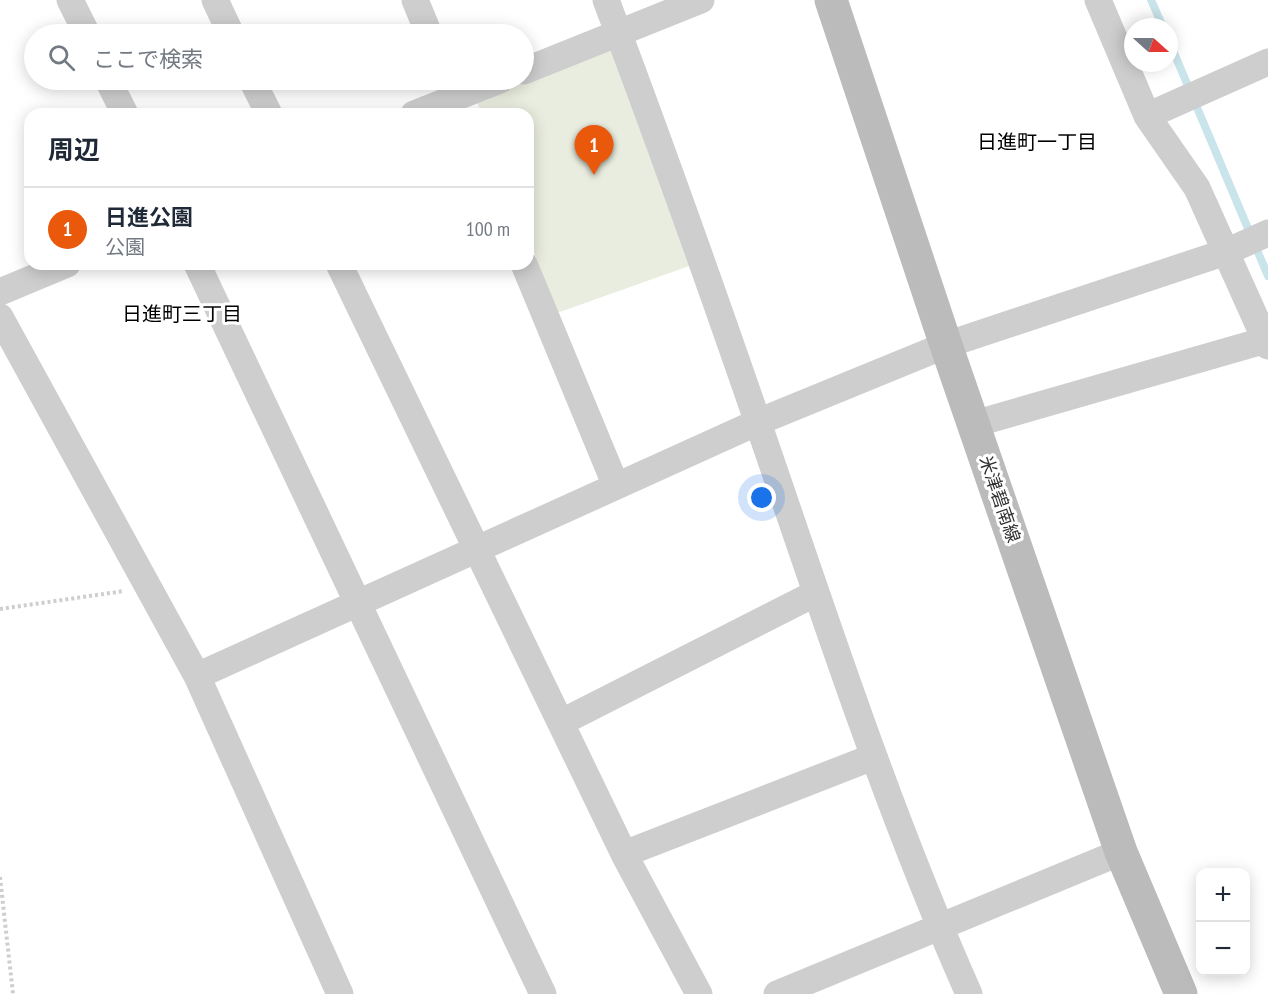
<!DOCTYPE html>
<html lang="ja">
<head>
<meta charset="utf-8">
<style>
	body { margin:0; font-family:"PT Sans Narrow","Noto Sans JP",sans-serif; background:#f2f2f3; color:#1f2937 }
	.controls { position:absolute; right:18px; bottom:18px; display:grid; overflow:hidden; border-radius:12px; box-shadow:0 3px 15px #0003 }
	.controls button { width:54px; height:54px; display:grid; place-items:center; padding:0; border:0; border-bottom:2px solid #e0e1e3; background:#fff; color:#1f2937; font:30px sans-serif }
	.compass { position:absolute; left:1124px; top:18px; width:54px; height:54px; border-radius:50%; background:#fff; box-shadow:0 3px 15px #0003; rotate:111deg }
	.you { position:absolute; left:762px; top:498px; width:21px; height:21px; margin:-15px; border:4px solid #fff; border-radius:50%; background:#1a73e8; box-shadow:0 0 0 9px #1a73e833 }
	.badge { display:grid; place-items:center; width:39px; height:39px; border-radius:50%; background:#ea580c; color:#fff; font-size:20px; font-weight:700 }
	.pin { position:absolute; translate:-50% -50px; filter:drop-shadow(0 2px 3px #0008) }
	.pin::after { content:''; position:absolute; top:32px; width:21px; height:18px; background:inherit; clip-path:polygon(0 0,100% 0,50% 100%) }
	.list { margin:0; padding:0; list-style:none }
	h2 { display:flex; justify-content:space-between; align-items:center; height:78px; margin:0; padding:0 24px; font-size:26px }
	h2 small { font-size:20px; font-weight:400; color:#747a83 }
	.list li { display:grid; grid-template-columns:39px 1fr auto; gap:18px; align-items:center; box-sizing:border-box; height:84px; padding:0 24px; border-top:2px solid #e0e1e3 }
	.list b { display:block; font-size:22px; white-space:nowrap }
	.list p { margin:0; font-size:20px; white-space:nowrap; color:#747a83 }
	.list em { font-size:20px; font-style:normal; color:#747a83 }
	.icon { flex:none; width:33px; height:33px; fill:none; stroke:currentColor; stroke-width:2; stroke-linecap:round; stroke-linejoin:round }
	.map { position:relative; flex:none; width:1268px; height:994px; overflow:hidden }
	.search { position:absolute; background:#fff; box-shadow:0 3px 15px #0003; left:24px; top:24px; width:510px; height:66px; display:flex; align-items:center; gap:15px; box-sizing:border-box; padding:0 21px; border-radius:33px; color:#747a83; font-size:22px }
	.panel { position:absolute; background:#fff; box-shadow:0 3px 15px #0003; left:24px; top:108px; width:510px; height:162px; border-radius:18px }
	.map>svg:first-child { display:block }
</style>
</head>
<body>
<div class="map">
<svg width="1268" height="994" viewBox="0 0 1268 994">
	<rect width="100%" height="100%" fill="#fff"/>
	<path fill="#e9eddf" d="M614,42L692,265L557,313L528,236V114H482L474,95Z"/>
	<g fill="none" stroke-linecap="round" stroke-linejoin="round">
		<path stroke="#c9e4ea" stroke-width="8" d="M1151,0L1163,27
			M1169,41L1268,276"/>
		<path stroke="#cecece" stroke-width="4" stroke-dasharray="3 3" stroke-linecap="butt" d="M0,609L124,591
			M0,877L13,994"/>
		<path stroke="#cecece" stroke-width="27" d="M70,0L87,34
			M215,0L231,34
			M415,0L429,34
			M606,0C666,159 723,320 778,481C837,654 895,827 969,994
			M1098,0L1147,116L1197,188L1268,346
			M524,71L701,0
			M108,80L125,114
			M252,80L269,114
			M414,114L500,80
			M1147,116L1268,62
			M197,264L543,994
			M339,264L624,854L699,994
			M524,264L616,486
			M0,292L67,264
			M0,317L197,676L340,994
			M974,424L1266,340
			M197,676L758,422L946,345L1226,252L1268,233
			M562,722L816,593
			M624,854L873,757
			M777,994L1121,852"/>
		<path stroke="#bbb" stroke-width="33" d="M831,0L946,345L1121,852L1181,994"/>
	</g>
	<g text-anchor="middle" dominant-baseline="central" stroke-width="6" stroke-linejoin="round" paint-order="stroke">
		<g font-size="18" fill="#313131" stroke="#fff">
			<text transform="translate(1000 499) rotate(71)">米津碧南線</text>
		</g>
		<g font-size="20" fill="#000" stroke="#fff">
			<text x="1037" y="142">日進町一丁目</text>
			<text x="182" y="314">日進町三丁目</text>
		</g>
	</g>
</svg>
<div class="controls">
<button>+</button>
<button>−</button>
</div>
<svg class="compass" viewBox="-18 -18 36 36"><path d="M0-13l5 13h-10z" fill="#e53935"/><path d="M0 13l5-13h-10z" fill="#747a83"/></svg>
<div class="you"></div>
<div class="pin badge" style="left:594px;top:175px">1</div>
<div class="search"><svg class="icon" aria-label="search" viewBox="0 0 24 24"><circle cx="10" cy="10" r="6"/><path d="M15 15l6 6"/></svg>ここで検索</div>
<section class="panel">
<h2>周辺<small></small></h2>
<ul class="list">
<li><span class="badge">1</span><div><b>日進公園</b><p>公園</p></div><em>100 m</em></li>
</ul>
</section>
</div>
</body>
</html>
